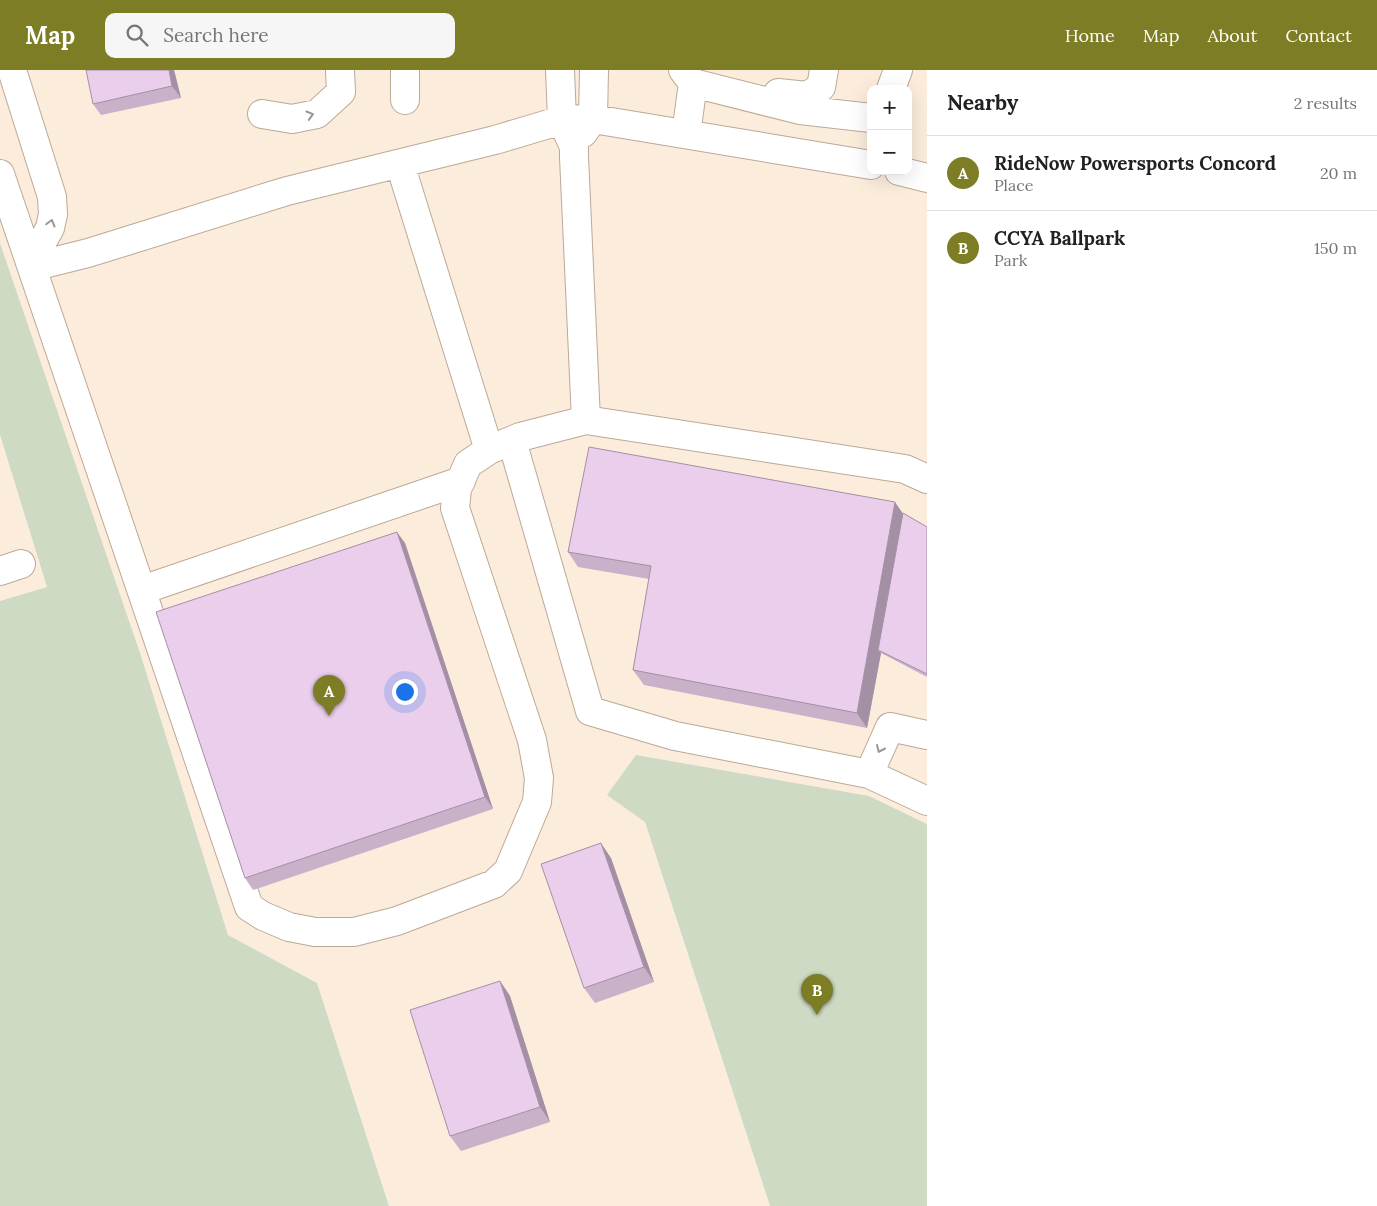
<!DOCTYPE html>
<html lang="en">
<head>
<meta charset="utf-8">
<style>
	body { margin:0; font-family:Lora,serif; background:#f6f6f6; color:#202124 }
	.controls { position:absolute; right:15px; top:15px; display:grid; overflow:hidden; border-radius:10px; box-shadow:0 5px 20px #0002 }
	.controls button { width:45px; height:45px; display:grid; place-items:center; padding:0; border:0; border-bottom:1px solid #e0e0e0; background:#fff; color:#202124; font:25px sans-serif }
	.you { position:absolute; left:404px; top:621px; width:18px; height:18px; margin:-12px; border:4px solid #fff; border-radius:50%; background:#1a73e8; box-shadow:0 0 0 8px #1a73e833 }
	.badge { display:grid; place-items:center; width:32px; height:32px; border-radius:50%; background:#7d7d25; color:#fff; font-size:16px; font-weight:700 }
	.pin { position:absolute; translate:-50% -41px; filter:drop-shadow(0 1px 2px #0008) }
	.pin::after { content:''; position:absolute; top:26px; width:18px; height:15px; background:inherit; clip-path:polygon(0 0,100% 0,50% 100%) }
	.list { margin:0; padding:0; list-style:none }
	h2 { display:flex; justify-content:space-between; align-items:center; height:65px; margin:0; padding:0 20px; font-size:21px }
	h2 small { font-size:16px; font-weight:400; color:#757577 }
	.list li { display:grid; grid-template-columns:32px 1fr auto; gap:15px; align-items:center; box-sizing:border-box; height:75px; padding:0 20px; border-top:1px solid #e0e0e0 }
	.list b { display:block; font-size:19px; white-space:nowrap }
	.list p { margin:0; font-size:16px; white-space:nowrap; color:#757577 }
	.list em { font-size:16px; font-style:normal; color:#757577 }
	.icon { flex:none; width:28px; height:28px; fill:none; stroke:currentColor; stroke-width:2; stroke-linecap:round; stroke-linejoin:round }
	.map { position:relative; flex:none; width:927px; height:1136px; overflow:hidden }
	header { display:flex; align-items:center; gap:30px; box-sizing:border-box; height:70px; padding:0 25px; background:#7d7d25; color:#fff }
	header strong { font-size:24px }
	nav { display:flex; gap:28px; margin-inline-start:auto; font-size:18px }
	.search { width:350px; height:45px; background:#f6f6f6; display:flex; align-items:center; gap:12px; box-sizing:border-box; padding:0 18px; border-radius:10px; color:#757577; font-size:19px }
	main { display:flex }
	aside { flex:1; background:#fff }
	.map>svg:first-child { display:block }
</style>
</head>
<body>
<header>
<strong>Map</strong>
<div class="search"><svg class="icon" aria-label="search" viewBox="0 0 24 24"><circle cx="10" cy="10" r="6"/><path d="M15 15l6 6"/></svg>Search here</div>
<nav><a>Home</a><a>Map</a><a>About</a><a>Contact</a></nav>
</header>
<main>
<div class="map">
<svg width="927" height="1136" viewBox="0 0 927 1136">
	<rect width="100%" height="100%" fill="#fcf8f4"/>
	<path fill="#fbecdc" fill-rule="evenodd" d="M0,0H927V754L869,726L645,752L770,1136H389L317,913L228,865L141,586L0,173ZM871,19H908V101H871Z
		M0,365L47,517L0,531Z"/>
	<path fill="#cedac3" d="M0,173L141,586L228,865L317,913L389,1136H0V531L47,517L0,365Z
		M636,685L869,726L927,754V1136H770L645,752L607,725Z"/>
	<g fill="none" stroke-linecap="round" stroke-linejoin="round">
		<defs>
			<path id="minor" d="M12,0L52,127L53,144L50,158L36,183L32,197
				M405,0V30
				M560,0L562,50L574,77V87L586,350
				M683,0L693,13L686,64
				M693,13L800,40L871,48
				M891,19L898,0
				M778,23L807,26L821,17L824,0
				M262,44L292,49L317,44L341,22L340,0
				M583,63L593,49L594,0
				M400,94L489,380
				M899,101L927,108
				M0,104L249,837L263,846L289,857L315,862H354L397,851L494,814L508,801L537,732L539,708L532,670L455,438L457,419L468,394L489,380L520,367L586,350L905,399L927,409
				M32,197L88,183L287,121L495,70L562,50L593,49L871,95
				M512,371L590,641L675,666L869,704L927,731
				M0,501L21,494
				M142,520L461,411
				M869,704L890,657L927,665"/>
		</defs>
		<use href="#minor" stroke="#bca996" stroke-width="30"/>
		<use href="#minor" stroke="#fff" stroke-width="28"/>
	</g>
	<path fill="#c9b1ca" d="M174,0L181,28L101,45L93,34Z
		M903,443L927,457V607L881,583L867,658L644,615L633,600L649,509L578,497L568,482Z
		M405,473L493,739L253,820L245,808Z
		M611,788L654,912L595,933L584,918Z
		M500,911L510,926L550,1052L461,1081L450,1066Z"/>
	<path fill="#a490a4" d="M169,0H174L181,28L172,16Z
		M895,432L906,448L878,580L881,583L867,658L857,643Z
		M397,462L405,473L493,739L485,727Z
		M601,773L611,788L654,912L644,897Z
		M500,911L510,926L550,1052L540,1037Z"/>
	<path fill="#eaceeb" stroke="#a490a4" d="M86,0H169L172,16L93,34Z
		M589,377L895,432L857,643L633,600L651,496L568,482Z
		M903,443L927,457V604L878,580Z
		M397,462L485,727L245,808L156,542Z
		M601,773L644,897L584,918L541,794Z
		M500,911L540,1037L450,1066L410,940Z"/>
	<defs><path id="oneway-chevron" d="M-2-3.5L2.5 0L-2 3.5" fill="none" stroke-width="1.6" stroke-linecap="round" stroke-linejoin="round" transform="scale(1.25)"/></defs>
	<g stroke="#9a9692">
		<use href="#oneway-chevron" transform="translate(310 45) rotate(-16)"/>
		<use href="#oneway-chevron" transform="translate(51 153) rotate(-74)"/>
		<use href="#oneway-chevron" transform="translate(880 679) rotate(114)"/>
	</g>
</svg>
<div class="controls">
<button>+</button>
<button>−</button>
</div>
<div class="you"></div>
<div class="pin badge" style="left:329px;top:646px">A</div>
<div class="pin badge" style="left:817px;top:945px">B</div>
</div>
<aside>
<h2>Nearby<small>2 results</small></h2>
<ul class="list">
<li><span class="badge">A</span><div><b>RideNow Powersports Concord</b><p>Place</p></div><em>20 m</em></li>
<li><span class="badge">B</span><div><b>CCYA Ballpark</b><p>Park</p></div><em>150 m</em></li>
</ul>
</aside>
</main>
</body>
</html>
